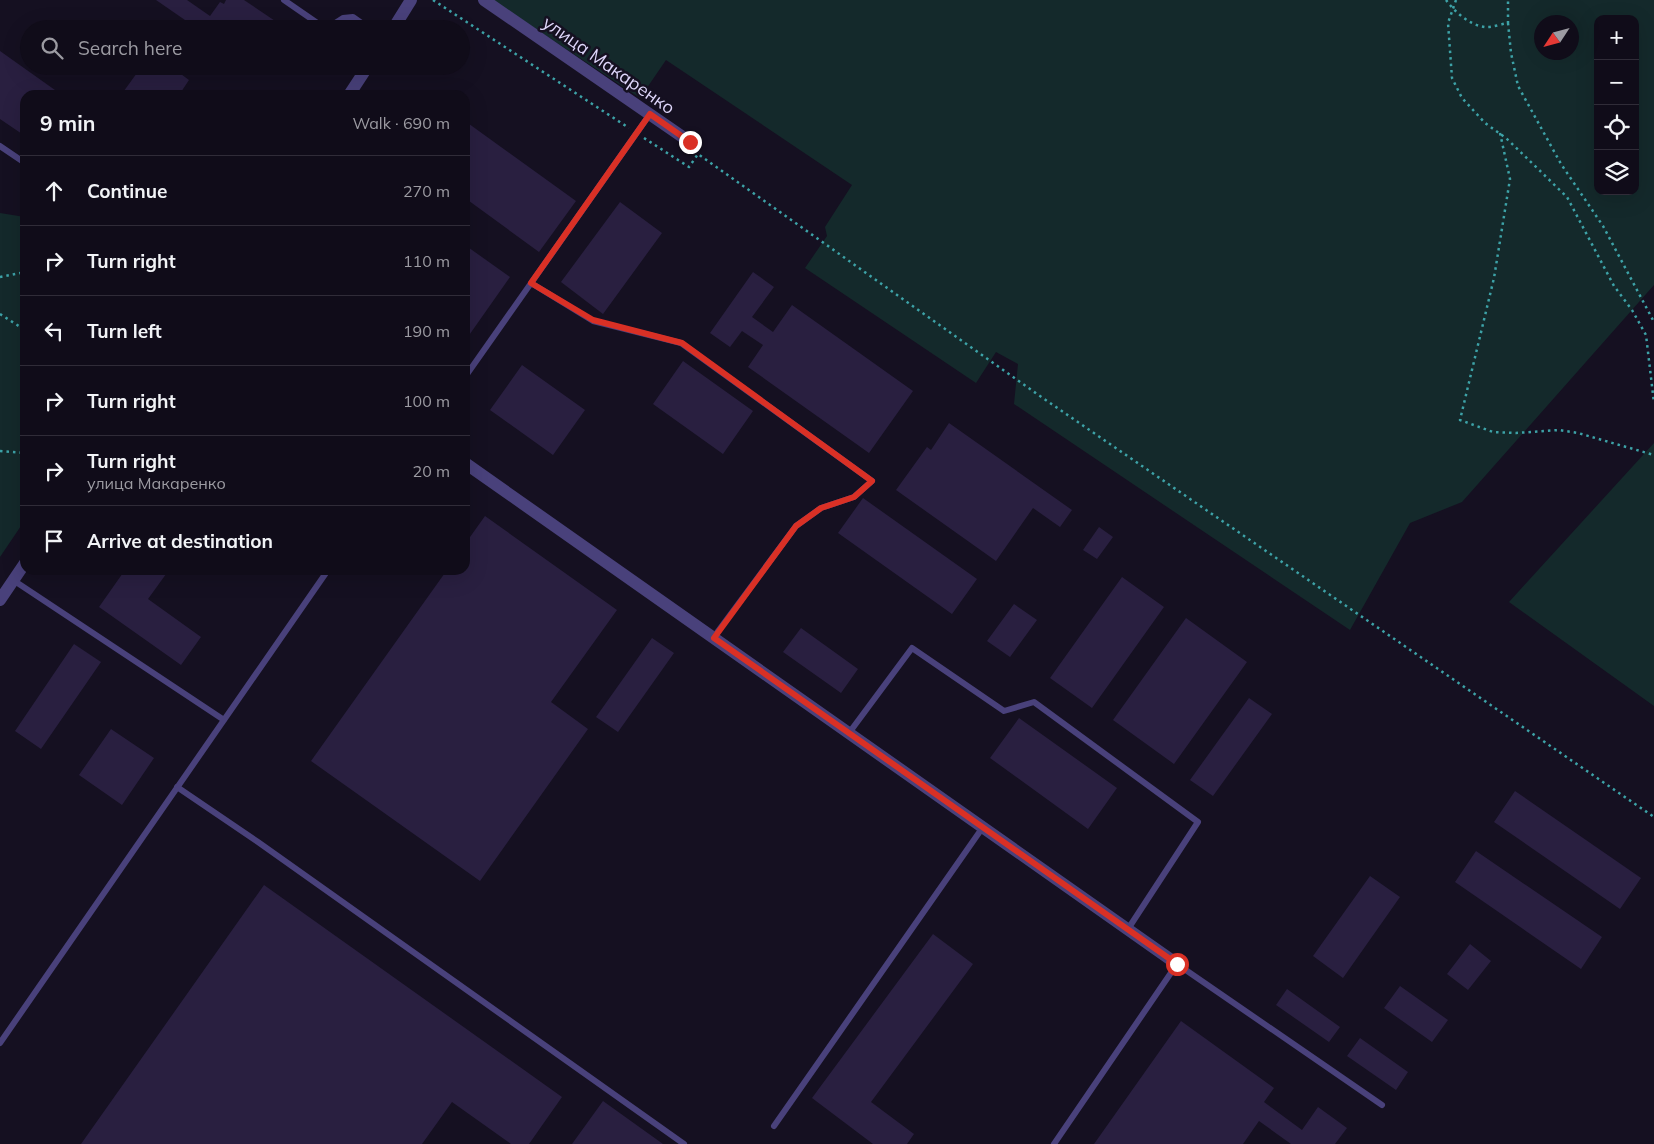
<!DOCTYPE html>
<html lang="en">
<head>
<meta charset="utf-8">
<style>
	body { margin:0; font-family:Mulish,sans-serif; background:#191522; color:#f1f3f6 }
	.controls { position:absolute; right:15px; top:15px; display:grid; overflow:hidden; border-radius:10px; box-shadow:0 5px 20px #0002 }
	.controls button { width:45px; height:45px; display:grid; place-items:center; padding:0; border:0; border-bottom:1px solid #302c38; background:#100c19; color:#f1f3f6; font:25px sans-serif }
	.compass { position:absolute; left:1534px; top:15px; width:45px; height:45px; border-radius:50%; background:#100c19; box-shadow:0 5px 20px #0002; rotate:234deg }
	.stop { position:absolute; width:15px; height:15px; margin:-11px; border:4px solid #d93025; border-radius:50%; background:#fff }
	.stop.end { background:#d93025; border-color:#fff; box-shadow:0 1px 5px #0008 }
	.list { margin:0; padding:0; list-style:none }
	h2 { display:flex; justify-content:space-between; align-items:center; height:65px; margin:0; padding:0 20px; font-size:21px }
	h2 small { font-size:16px; font-weight:400; color:#9c9ba2 }
	.list li { display:grid; grid-template-columns:32px 1fr auto; gap:15px; align-items:center; box-sizing:border-box; height:70px; padding:0 20px; border-top:1px solid #302c38 }
	.list b { display:block; font-size:19px; white-space:nowrap }
	.list p { margin:0; font-size:16px; white-space:nowrap; color:#9c9ba2 }
	.list em { font-size:16px; font-style:normal; color:#9c9ba2 }
	.icon { flex:none; width:28px; height:28px; fill:none; stroke:currentColor; stroke-width:2; stroke-linecap:round; stroke-linejoin:round }
	.map { position:relative; flex:none; width:1654px; height:1144px; overflow:hidden }
	.search { position:absolute; background:#100c19; box-shadow:0 5px 20px #0002; left:20px; top:20px; width:450px; height:55px; display:flex; align-items:center; gap:12px; box-sizing:border-box; padding:0 18px; border-radius:28px; color:#9c9ba2; font-size:19px }
	.panel { position:absolute; background:#100c19; box-shadow:0 5px 20px #0002; left:20px; top:90px; width:450px; height:485px; border-radius:15px }
	.map>svg:first-child { display:block }
</style>
</head>
<body>
<div class="map">
<svg width="1654" height="1144" viewBox="0 0 1654 1144">
	<rect width="100%" height="100%" fill="#151021"/>
	<path fill="#14292b" fill-rule="evenodd" d="M492,0H1654V285L1462,502L1410,523L1350,630L1014,404L1018,364L996,352L976,383L805,268L827,236L825,227L852,185L666,60L640,98ZM1598,19H1635V191H1598ZM1542,22H1572V52H1542Z
		M0,213L25,217V520L0,557Z
		M1654,443V706L1509,602Z"/>
	<path fill="#291f40" d="M156,0H187L210,16L220,2L224,4L226,0H244L287,29H198Z
		M0,51L62,95H25V136L0,119Z
		M142,66H170L189,80L179,95H121Z
		M465,121L576,201L539,252L465,198Z
		M620,202L662,233L603,314L561,282Z
		M465,245L510,277L465,341Z
		M753,272L774,287L752,317L773,332L792,305L913,391L869,453L748,367L763,345L742,331L730,347L710,333Z
		M683,361L753,411L723,454L653,404Z
		M522,365L585,410L553,455L490,410Z
		M949,423L1072,510L1060,527L1033,508L996,561L896,490L927,447L931,450Z
		M863,498L977,579L952,614L838,533Z
		M485,516L617,610L551,702L588,729L480,881L311,761L447,570H465V544Z
		M1099,527L1113,537L1097,559L1083,550Z
		M125,570H169L148,599L201,637L181,665L99,607Z
		M1122,577L1164,607L1092,708L1050,678Z
		M1014,604L1037,620L1010,657L987,641Z
		M1186,618L1247,662L1174,764L1113,720Z
		M801,628L858,669L841,693L783,652Z
		M652,638L674,653L618,732L596,717Z
		M74,644L101,662L41,749L15,731Z
		M1249,698L1272,714L1213,796L1190,780Z
		M1019,718L1117,788L1088,829L990,758Z
		M111,729L154,758L122,805L79,775Z
		M1515,791L1641,878L1620,909L1494,822Z
		M1476,851L1602,937L1581,969L1455,882Z
		M1370,876L1400,897L1343,978L1313,956Z
		M264,885L562,1097L529,1144H511L452,1102L422,1144H81Z
		M933,934L973,964L871,1102L914,1134L907,1144H873L812,1098Z
		M1470,944L1491,961L1468,990L1447,974Z
		M1400,986L1448,1020L1432,1042L1384,1008Z
		M1287,989L1340,1027L1329,1042L1276,1005Z
		M1181,1021L1274,1088L1264,1102L1302,1130L1318,1107L1347,1128L1335,1144H1291L1259,1121L1243,1144H1094Z
		M1360,1038L1408,1072L1396,1090L1347,1056Z
		M603,1101L663,1144H572Z"/>
	<g fill="none" stroke-linecap="round" stroke-linejoin="round">
		<path stroke="#3da2a7" stroke-width="2.5" stroke-dasharray="2.5 4" stroke-linecap="butt" d="M433,0L629,128
			M1446,0C1455,12 1469,25 1485,27C1491,28 1501,24 1508,23V0
			M1456,0L1448,23L1452,78L1462,98L1485,123L1506,138L1567,197L1614,286L1632,310L1646,335L1654,403
			M1508,23L1511,53L1518,86L1561,164L1603,226L1654,322
			M1500,133L1510,179L1494,278L1460,420L1493,432L1516,433L1559,430L1578,433L1654,455
			M644,138L689,167L698,154L1037,394L1654,817
			M0,277L25,272
			M0,314L25,330
			M0,451L25,453"/>
		<path stroke="#49417b" stroke-width="6" d="M284,0L326,29L343,18L353,17L370,29
			M0,146L25,163
			M531,283L593,321L681,343L872,481L854,497L821,508L796,526L713,638
			M465,377L650,114
			M13,580L224,720
			M849,733L912,648L1004,711L1034,702L1198,822L1128,929
			M177,787L258,842L684,1144
			M0,1043L328,570
			M774,1126L983,827
			M1054,1144L1177,964L1382,1105"/>
		<path stroke="#49417b" stroke-width="12" d="M484,0L690,142
			M393,29L411,0
			M349,95L368,66
			M465,463L1177,964
			M0,600L25,563"/>
	</g>
	<g fill="none" stroke-linecap="round" stroke-linejoin="round">
		<path stroke="#d93025" stroke-width="6" d="M690,142L650,114L531,283L593,320L682,343L872,481L854,497L821,508L796,526L714,638L1177,964"/>
	</g>
	<g text-anchor="middle" dominant-baseline="central" stroke-width="5" stroke-linejoin="round" paint-order="stroke">
		<g font-size="18" fill="#ded6fa" stroke="#151021">
			<text transform="translate(609 65) rotate(35)">улица Макаренко</text>
		</g>
	</g>
</svg>
<div class="controls">
<button>+</button>
<button>−</button>
<button><svg class="icon" aria-label="locate" viewBox="0 0 24 24"><circle cx="12" cy="12" r="6"/><path d="M12 2v4M12 18v4M2 12h4M18 12h4"/></svg></button>
<button><svg class="icon" aria-label="layers" viewBox="0 0 24 24"><path d="M12 4l9 5-9 5-9-5zM3 14l9 5 9-5"/></svg></button>
</div>
<svg class="compass" viewBox="-18 -18 36 36"><path d="M0-13l5 13h-10z" fill="#e53935"/><path d="M0 13l5-13h-10z" fill="#9c9ba2"/></svg>
<div class="stop" style="left:1177px;top:964px"></div>
<div class="stop end" style="left:690px;top:142px"></div>
<div class="search"><svg class="icon" aria-label="search" viewBox="0 0 24 24"><circle cx="10" cy="10" r="6"/><path d="M15 15l6 6"/></svg>Search here</div>
<section class="panel">
<h2>9 min<small>Walk · 690 m</small></h2>
<ul class="list">
<li><svg class="icon" aria-label="ahead" viewBox="0 0 24 24"><path d="M12 20V5M6 11l6-6 6 6"/></svg><div><b>Continue</b></div><em>270 m</em></li>
<li><svg class="icon" aria-label="right" viewBox="0 0 24 24"><path d="M7 20v-9h11M14 6l5 5-5 5"/></svg><div><b>Turn right</b></div><em>110 m</em></li>
<li><svg class="icon" aria-label="left" viewBox="0 0 24 24"><path d="M17 20v-9H6M10 6l-5 5 5 5"/></svg><div><b>Turn left</b></div><em>190 m</em></li>
<li><svg class="icon" aria-label="right" viewBox="0 0 24 24"><path d="M7 20v-9h11M14 6l5 5-5 5"/></svg><div><b>Turn right</b></div><em>100 m</em></li>
<li><svg class="icon" aria-label="right" viewBox="0 0 24 24"><path d="M7 20v-9h11M14 6l5 5-5 5"/></svg><div><b>Turn right</b><p>улица Макаренко</p></div><em>20 m</em></li>
<li><svg class="icon" aria-label="arrive" viewBox="0 0 24 24"><path d="M6 21V4h12l-3 4 3 4H6"/></svg><div><b>Arrive at destination</b></div></li>
</ul>
</section>
</div>
</body>
</html>
